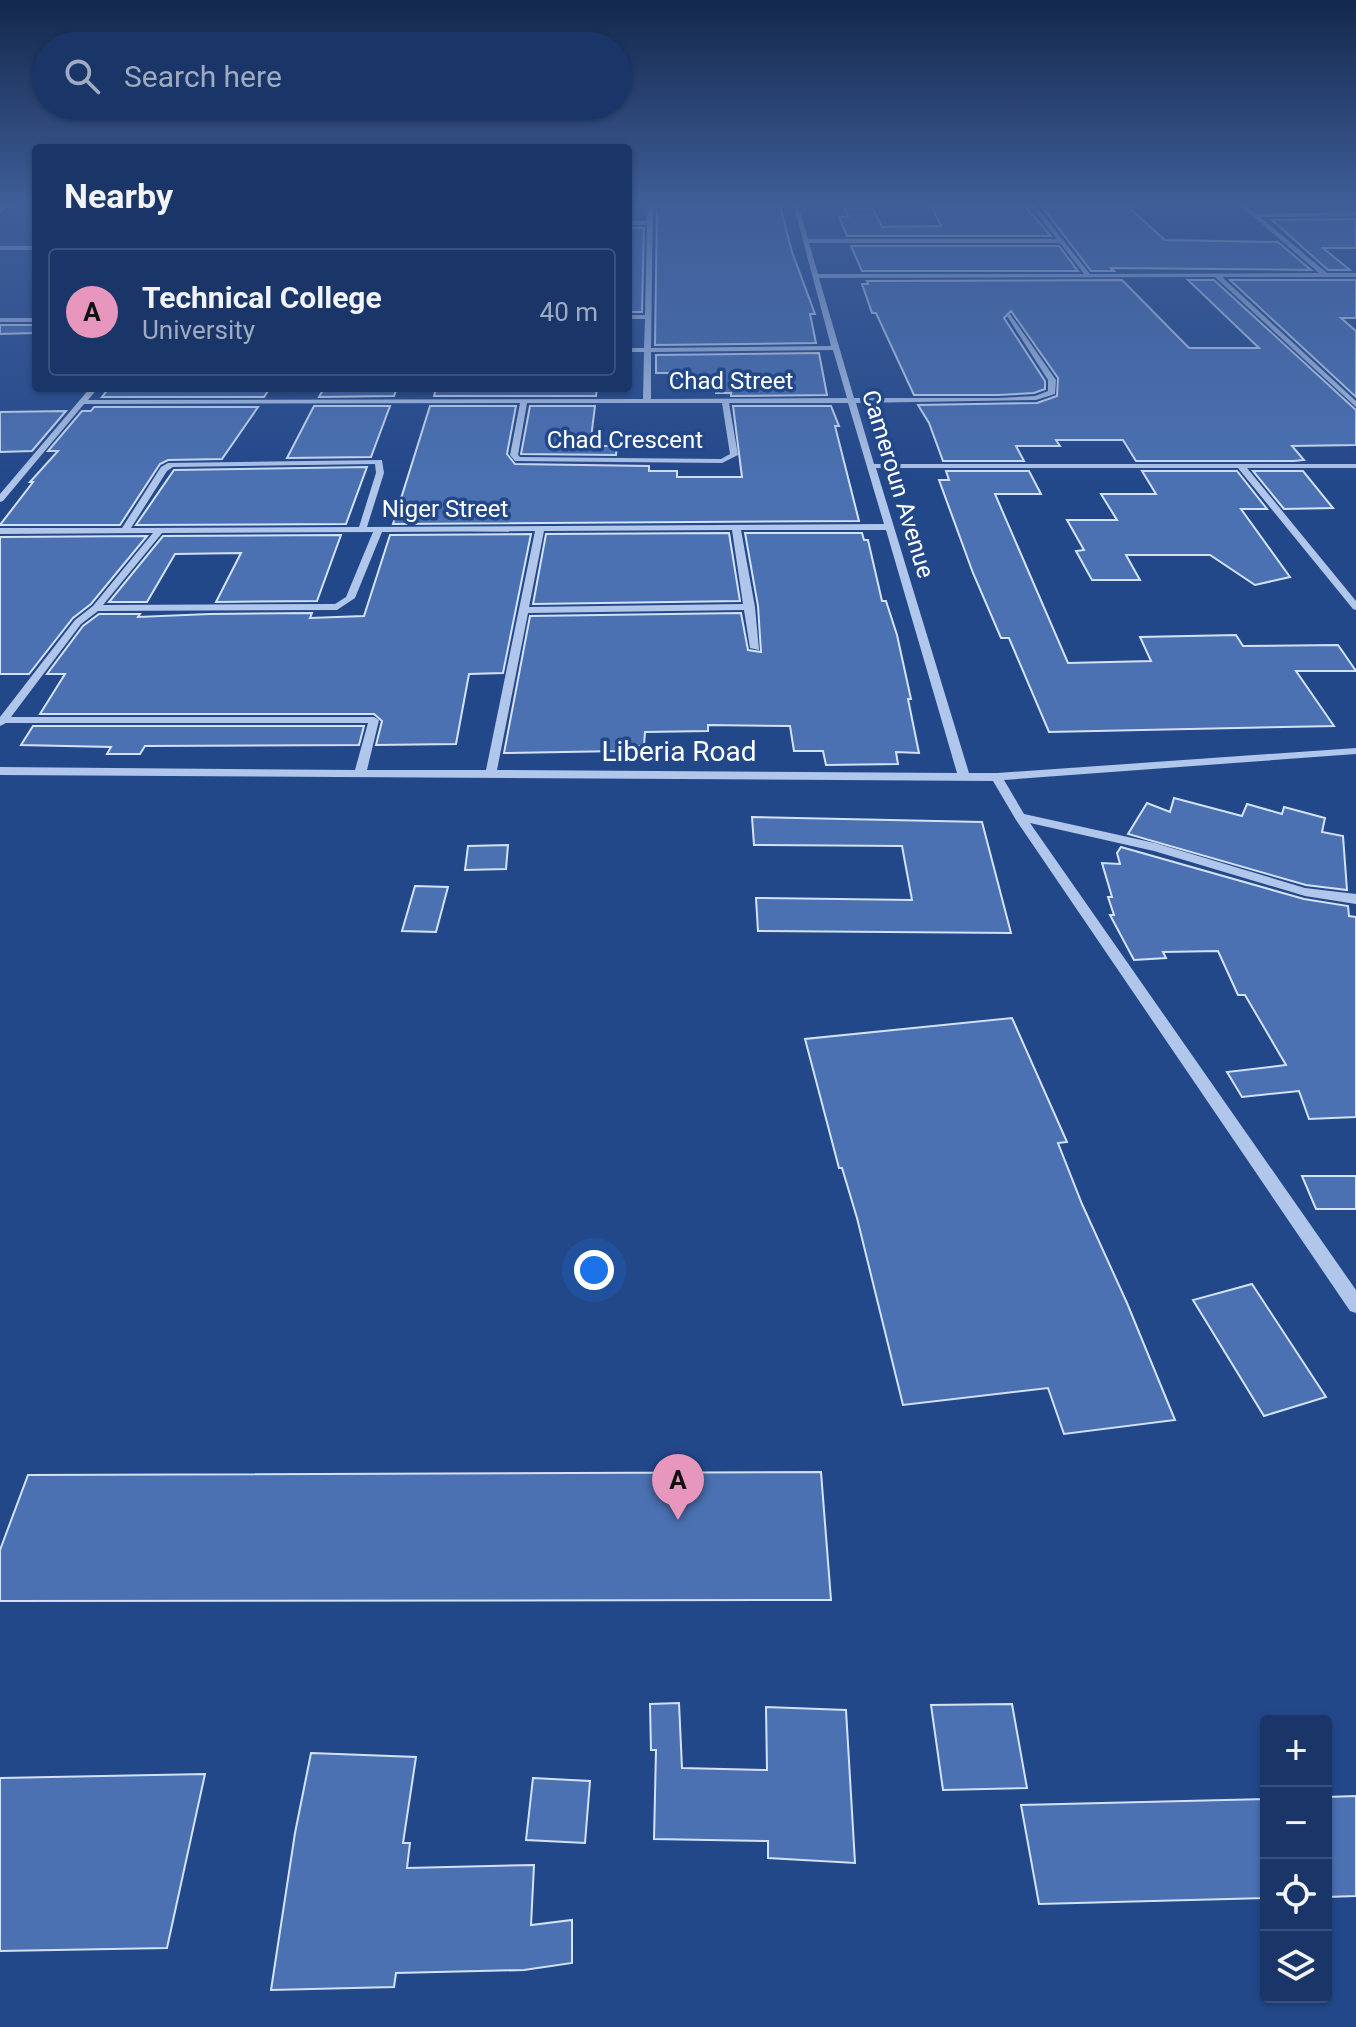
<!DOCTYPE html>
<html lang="en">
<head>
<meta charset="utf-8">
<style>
	body { margin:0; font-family:Roboto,sans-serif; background:#233e6e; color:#f1f3f6 }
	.controls { position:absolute; right:24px; bottom:24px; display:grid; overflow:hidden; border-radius:8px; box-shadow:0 2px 6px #0004 }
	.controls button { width:72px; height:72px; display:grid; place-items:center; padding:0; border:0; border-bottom:2px solid #38507c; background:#1a3668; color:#f1f3f6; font:40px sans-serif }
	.you { position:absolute; left:594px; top:1270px; width:28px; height:28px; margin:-20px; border:6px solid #fff; border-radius:50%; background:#1a73e8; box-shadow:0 0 0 12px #1a73e833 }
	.badge { display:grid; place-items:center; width:52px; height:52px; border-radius:50%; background:#e797bd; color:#111; font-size:26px; font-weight:700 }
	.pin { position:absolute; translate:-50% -66px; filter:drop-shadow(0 2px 4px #0008) }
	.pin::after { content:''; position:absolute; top:42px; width:28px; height:24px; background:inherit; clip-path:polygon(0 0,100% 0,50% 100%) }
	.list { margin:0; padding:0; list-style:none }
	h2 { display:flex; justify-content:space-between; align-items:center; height:104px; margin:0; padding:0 32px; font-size:34px }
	h2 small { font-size:26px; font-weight:400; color:#9fabc0 }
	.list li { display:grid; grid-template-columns:52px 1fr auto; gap:24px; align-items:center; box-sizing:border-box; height:128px; margin:0 16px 16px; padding:0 16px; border:2px solid #38507c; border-radius:8px }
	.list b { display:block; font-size:30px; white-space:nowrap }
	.list p { margin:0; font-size:26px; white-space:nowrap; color:#9fabc0 }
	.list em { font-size:26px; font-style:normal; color:#9fabc0 }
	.icon { flex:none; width:44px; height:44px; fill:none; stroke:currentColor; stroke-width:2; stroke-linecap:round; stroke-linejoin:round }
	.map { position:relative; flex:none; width:1356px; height:2027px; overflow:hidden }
	.search { position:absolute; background:#1a3668; box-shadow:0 2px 6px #0004; left:32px; top:32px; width:600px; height:88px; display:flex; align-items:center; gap:20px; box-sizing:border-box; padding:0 28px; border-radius:44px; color:#9fabc0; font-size:30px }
	.panel { position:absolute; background:#1a3668; box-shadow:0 2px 6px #0004; left:32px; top:144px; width:600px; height:248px; border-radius:8px }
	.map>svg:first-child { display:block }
</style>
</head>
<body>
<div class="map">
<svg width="1356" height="2027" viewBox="0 0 1356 2027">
	<rect width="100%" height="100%" fill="#23488a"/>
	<path fill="#4b71b2" stroke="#d4e2f8" stroke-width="2" d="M930,203H1022L1051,236H847L839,217H848L845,209H873L882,227L941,226Z
		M657,204L780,205L792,252L815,314H810L816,343L655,345Z
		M1041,205H1126L1165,240L1278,242L1311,270L1111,268L1114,271H1091Z
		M1356,219V248H1323L1350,270H1328L1272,220Z
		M628,228H644L642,312H628Z
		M851,246H1059L1078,271H862Z
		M1122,280L1189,348H1259L1188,280H1214L1356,410V445L1292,446L1304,460L1294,461H1136L1123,440H1056L1060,446H1016L1024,461H943L929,423L918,405L1037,403L1057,396L1058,378L1011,311L1004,318L1045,381V389L1034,393L998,395H914L876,313H872L862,284H868L867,281Z
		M1230,280H1356V318H1341L1356,331V397Z
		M0,325H36V333L0,334Z
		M819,353L827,395L731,396V393H716L715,389H687L686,378H675L674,373H656V355Z
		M109,388H270L264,397H102Z
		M324,388H397L394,396L319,397Z
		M436,388H597L596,396H434Z
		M314,406H390L371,457L287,458Z
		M430,406H516L507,454L515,464L649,466V471H677V477H742L733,406H831L839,426H835L859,521L393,524Z
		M530,406H595L590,446H617L616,455L521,454Z
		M94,407H258L222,459L168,460L160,464L120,525H0L33,482H30L58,451H48L82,411H91Z
		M66,411L32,451L0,452V412Z
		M367,467L346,524L136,525L174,470Z
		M946,471H1029L1041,494H995L1068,663L1151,661L1140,637L1236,635L1243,646L1338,645L1356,671H1296L1334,726L1049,732L1009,638H1001L973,573L939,480H949Z
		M1142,471H1237L1267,509H1241L1290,577L1255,585L1210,555H1126L1140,580H1092L1076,551L1084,550L1067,520H1117L1101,494H1156Z
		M1253,471H1303L1333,508L1284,509Z
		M729,533L740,601L533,604L546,534Z
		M745,533H862L864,540H868L882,601H886L897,635L911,699H908L919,753L896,752L898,764L826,765L823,751H794L790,726L708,725V731L645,732L644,746H621L620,751L504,753L530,616L741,613L748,650L761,652L758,606Z
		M531,534L503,673L469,674L456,744L376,745L382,721L374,714H40L65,674H47L83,626L99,614H140L138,617L210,614L312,613L310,618L364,616L390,535Z
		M341,535L317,601L216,602L241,553L175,554L147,602H109L163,536Z
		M147,536L91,604L73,618L29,674H0V537Z
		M33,726H364L359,745L145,746L140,754H107L111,747L21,745Z
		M1174,798L1242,816L1247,804L1282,814L1284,807L1325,818L1322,832L1343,836L1347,890L1306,885L1128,834L1147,803L1170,812Z
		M752,817L982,822L1011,933L758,931L756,898L912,900L902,846L754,845Z
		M508,845L506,869L465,870L468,846Z
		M1121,847L1304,899L1348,906L1349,916L1356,917V1117L1309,1119L1299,1091L1242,1097L1227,1072L1286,1065L1245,995H1238L1218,951L1163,952L1166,958L1134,960L1110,915H1114L1108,897H1112L1102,863L1120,864L1117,853Z
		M415,886L448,887L436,932L402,931Z
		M1012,1018L1067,1142L1058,1143L1082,1204L1127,1303L1175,1420L1064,1434L1048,1388L903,1405L857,1218L842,1168H839L805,1039Z
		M1302,1176H1356V1209H1316Z
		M1252,1284L1326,1397L1264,1416L1193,1300Z
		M821,1472L831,1600L0,1601V1550L28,1475Z
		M679,1703L682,1768L767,1770L766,1707L846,1710L855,1863L768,1858V1841L654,1839L656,1750H651L650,1704Z
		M1012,1704L1027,1788L943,1790L931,1705Z
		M311,1753L416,1757L403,1843H410L407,1868L534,1865L531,1925L572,1920V1963L524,1970L396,1973L394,1987L271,1990L295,1833Z
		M205,1774L167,1948L0,1951V1778Z
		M533,1778L590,1781L585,1843L526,1840Z
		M1356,1796V1896L1326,1897V1797Z
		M1266,1799V1898L1039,1904L1021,1805Z"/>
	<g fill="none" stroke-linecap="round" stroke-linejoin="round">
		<path fill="#b0c6ea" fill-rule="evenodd" d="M9,203H15L0,213V209Z
			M648,203H653L651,348L831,346L793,203H798L808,239H1057L1029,204L1039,203L1035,205L1090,274L1319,273L1238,203H1244L1256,214L1356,212V216L1260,217L1327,273H1356V277H1222L1356,401V407L1215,277L819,278L854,398H998L1035,396L1048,391V380L1007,316L1010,314L1056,380L1055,394L1036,400L856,403L874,464H1356V468H1247L1356,601V610L1353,609L1238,468H876L969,773H997L1356,748V754L1004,780L1024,814L1155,843L1305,888L1356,894V904L1305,896L1154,851L1030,823L1356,1290V1313L1350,1311L1016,820L993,781L0,775V767L355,770L368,723H6L0,726V717L75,620L93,606L153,533L0,534V528H122L161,467L168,463L382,460L384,473L367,527L884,524L848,403H729L738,455L722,463L515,461L510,455L520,403L84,404L3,501L0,502V494L90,388H98L88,400L643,399L644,352H628V348H644L645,319H628V315H645L647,225H628V221H647ZM809,243H1060L1084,274H818ZM833,350L847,398L651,399V352ZM527,403H722L730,454L721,459L520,457L518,455ZM375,464L376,473L359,527L131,528L167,471L173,467ZM732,530L743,604L529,607L544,531ZM741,530H886L957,773L497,770L528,613L744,610L750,648L759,650L755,607ZM535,531L486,770H367L379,720L374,717H11L81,624L98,611L337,610L355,598L382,532ZM373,532L346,597L335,604L103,605L162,533Z
			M0,246H36V250H0Z
			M0,318H36V322H0Z"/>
	</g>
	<linearGradient id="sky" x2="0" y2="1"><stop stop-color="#13284c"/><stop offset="0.42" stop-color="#3f5e98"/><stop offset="1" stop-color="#3f5e98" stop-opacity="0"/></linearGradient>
	<rect width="1356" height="486" fill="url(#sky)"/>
	<g text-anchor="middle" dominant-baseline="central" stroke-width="7" stroke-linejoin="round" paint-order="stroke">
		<g font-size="24" fill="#fff" stroke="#23488a">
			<text x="731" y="381">Chad Street</text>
			<text x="625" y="440">Chad Crescent</text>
			<text transform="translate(898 484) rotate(73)">Cameroun Avenue</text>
			<text x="445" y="509">Niger Street</text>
		</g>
		<g font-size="28" fill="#fff" stroke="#23488a">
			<text x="679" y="751">Liberia Road</text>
		</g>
	</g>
</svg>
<div class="controls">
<button>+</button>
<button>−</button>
<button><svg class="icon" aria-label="locate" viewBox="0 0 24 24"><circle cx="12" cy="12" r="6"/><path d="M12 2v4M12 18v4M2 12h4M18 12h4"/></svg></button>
<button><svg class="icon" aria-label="layers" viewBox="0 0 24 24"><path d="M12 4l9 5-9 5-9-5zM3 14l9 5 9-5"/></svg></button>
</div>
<div class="you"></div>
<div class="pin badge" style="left:678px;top:1520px">A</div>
<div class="search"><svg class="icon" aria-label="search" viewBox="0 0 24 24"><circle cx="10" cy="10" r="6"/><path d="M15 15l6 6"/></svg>Search here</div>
<section class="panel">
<h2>Nearby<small></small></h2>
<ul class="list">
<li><span class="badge">A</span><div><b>Technical College</b><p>University</p></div><em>40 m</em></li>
</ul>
</section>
</div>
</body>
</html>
